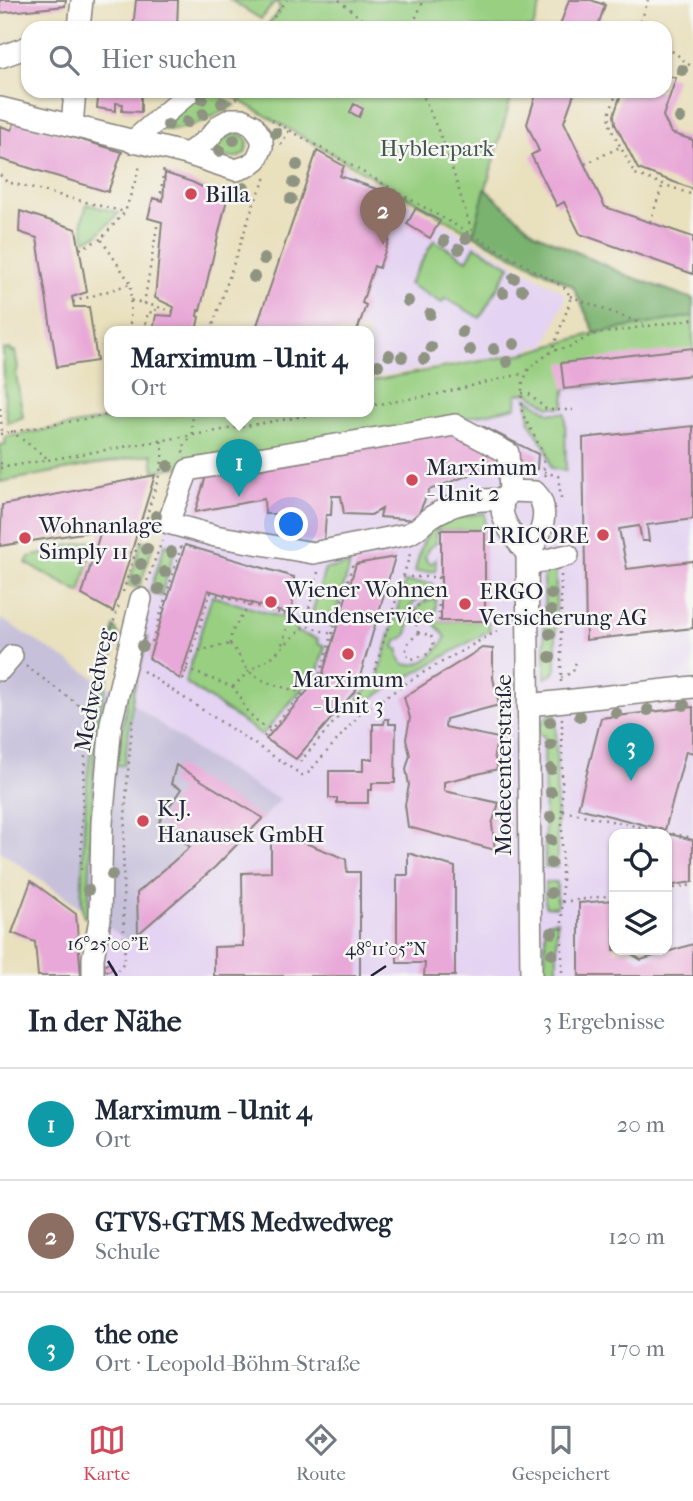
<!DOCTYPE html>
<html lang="de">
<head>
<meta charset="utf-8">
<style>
	body { margin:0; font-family:"IM FELL French Canon",serif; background:#f6f6f7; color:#1f2937 }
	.controls { position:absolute; right:21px; bottom:21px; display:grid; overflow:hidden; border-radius:14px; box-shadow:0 2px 5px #0004 }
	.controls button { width:63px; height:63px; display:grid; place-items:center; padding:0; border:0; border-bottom:2px solid #e0e1e3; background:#fff; color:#1f2937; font:35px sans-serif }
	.you { position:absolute; left:292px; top:525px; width:24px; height:24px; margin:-18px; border:5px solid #fff; border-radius:50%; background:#1a73e8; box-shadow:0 0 0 10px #1a73e833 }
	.badge { display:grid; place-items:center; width:46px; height:46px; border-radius:50%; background:#d1495b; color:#fff; font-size:23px; font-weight:700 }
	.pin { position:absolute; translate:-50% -58px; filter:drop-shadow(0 2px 4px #0008) }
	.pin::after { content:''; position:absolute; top:37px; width:24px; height:21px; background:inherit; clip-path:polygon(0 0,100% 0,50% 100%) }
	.popup { position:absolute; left:104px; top:326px; width:270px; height:91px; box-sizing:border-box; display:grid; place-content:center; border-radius:14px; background:#fff; filter:drop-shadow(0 2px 5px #0005); font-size:23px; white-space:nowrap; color:#747a83 }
	.popup b { font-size:26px; color:#1f2937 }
	.popup::after { content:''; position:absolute; left:50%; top:100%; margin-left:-14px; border:14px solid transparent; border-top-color:#fff }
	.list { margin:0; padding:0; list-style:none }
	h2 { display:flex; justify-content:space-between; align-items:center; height:91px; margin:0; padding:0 28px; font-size:30px }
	h2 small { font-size:23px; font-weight:400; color:#747a83 }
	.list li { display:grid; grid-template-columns:46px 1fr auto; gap:21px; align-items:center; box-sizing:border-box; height:112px; padding:0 28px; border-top:2px solid #e0e1e3 }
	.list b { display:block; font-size:26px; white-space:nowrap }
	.list p { margin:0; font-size:23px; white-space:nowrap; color:#747a83 }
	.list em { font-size:23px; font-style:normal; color:#747a83 }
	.icon { flex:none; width:38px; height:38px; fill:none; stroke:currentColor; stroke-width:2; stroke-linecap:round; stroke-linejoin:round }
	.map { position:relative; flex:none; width:693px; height:976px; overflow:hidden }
	.search { position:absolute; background:#fff; box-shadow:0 2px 5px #0004; left:21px; right:21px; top:21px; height:77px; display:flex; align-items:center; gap:18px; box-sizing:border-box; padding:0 24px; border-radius:21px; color:#747a83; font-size:26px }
	.sheet { height:427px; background:#fff }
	nav { display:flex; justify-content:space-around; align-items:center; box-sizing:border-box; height:98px; border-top:2px solid #e0e1e3; background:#fff; font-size:19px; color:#747a83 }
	nav a { display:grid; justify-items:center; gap:4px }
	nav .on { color:#d1495b }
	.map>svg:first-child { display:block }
</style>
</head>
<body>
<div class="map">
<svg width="693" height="976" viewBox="0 0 693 976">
	<rect width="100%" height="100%" fill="#f6f6f2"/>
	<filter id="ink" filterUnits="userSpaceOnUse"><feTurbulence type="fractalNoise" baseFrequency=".0143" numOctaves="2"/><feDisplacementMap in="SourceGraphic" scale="14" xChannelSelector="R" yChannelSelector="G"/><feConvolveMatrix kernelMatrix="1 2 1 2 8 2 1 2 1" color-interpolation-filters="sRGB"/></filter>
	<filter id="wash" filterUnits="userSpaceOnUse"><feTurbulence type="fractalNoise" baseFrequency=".00686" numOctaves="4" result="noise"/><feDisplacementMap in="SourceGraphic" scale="28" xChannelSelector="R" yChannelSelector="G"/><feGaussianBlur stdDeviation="1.57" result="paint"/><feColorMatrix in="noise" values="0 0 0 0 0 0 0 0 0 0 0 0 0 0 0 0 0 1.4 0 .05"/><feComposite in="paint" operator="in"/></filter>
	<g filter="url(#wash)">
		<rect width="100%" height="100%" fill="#e9e0be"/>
		<path fill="#e4d3f2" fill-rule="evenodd" d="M317,151L563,292L565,299L545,347L536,346L528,351L369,378L368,331H256Z
			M693,344V976H93L100,919L129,941L215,867L280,799L259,789L197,751L117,692L141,599L196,446L521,385ZM614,834H667V950H614Z"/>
		<path fill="#c6c0da" d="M0,618L117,692L197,751L259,789L281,799L215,867L128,941L0,851Z"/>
		<path fill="#98cf81" stroke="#5d785e" stroke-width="2" d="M230,0H277L261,19Z
			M277,0H542L533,28H265L280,10Z
			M199,91H212L235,105C210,116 191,133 162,129Z
			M223,91H513L473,235Z
			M234,133L244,136L248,142L245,153L239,157L208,158L206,150Z
			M87,204L119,213L96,236L85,240L82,221Z
			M434,240L467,260L475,246L510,266L480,318L445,298L442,303L409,284Z
			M693,316V375L565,389L564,407H550L528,393L517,394L516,407L460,419L154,471L152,454L0,482V445L6,444L5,437L153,411H368L369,381L526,353L595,333Z
			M11,349L12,352L15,351L18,368L16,374L23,417L8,423L5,406L3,350Z
			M527,398L550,413H565L566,471L551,468L547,450L530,423Z
			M485,513V530H436V543L428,549L425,557L428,563H432L436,558V571L415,572C426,520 435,521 485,513Z
			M95,540L80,593L26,563L29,557L48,553L56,548Z
			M142,541L154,542L139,589L128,585Z
			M165,544L176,546L161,596L150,592Z
			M350,565L332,626L310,620L325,569Z
			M556,566V668L554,673L545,678L544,576L547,570Z
			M405,582L432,583L435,594L419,598L410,607C406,621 415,636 396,641L394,647L399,650V658L404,664C424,668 437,653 446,637L431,620L416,621V610L422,603L436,598V621H488L490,630L346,713L378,677Z
			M212,596L298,622L296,632L318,639L317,643L325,646L318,671L262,735L185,682Z
			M114,627L121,639L120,643L116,642L100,712L94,758L88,917H84C79,899 83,876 83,858C85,779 93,703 114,627Z
			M148,638L134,689L124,765H114L118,759L136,643Z
			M556,712L557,867H545L544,736L539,734V727L547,716Z
			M545,882H557V907L545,906Z
			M557,920V976H545V924Z"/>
		<path fill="#7ab26f" stroke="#4e6a55" stroke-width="2" d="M485,189L535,233L626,275L693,299V316L595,333L573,286L473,235Z"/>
		<g id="blocks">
			<path fill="#e9a9d8" d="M0,0H66L65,6L0,13Z
				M136,0H178L177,28H133Z
				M569,0H591L605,5L597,28H559Z
				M665,75L676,78L663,116L671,133L693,140V189L638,169L615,124L614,115L622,91H665Z
				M99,91H141V112L122,111L123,104L116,103V111L97,108Z
				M537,91H575L564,122L605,207L693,237V274L580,234L564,202L557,206L531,155L539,151L527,124Z
				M354,104L363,109L359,117L350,112Z
				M15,120L122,152L108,192L0,159V126L12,130Z
				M317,151L344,166L340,176L399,197L385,239L389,240L379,268L374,266L362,303L366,305L357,331H255Z
				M165,173L192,182L227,199L200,311L198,310L197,316L199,317L196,331H153L156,315L172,316L174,307L155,298L162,222L148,218L153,198L163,201Z
				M416,208L440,221L430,238L407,224Z
				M20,211L76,229L87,292L72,297L74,307H89L97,361L57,367L37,238L19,232Z
				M693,348V375L564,389L561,363Z
				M693,426V519L647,525L649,541H642L639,526L619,529L627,569L693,561V628L586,640L583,438Z
				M484,427L538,454L537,469H485L429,490L416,520L380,517L382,509L371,515L344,514L341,496H332L331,515H326L324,543L289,539L291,514H265L264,499L195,512L207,473Z
				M155,475L113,612L82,595L101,530L0,546L2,505Z
				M441,530H485V621H441Z
				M185,545L294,577L292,615L208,590L180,679L149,658Z
				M395,557L356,690L296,759L266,739L323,673L356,564Z
				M482,648L493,649V678L499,705L446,719L445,727L498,738L494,755L498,769L444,782V791L499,803L492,824L495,850L408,827L405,805L409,785L406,769L410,755L406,739L410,718L404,697Z
				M693,707V753L686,751L665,830L578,808L601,718Z
				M385,719H389V724H396L395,783H372V790H368V803H337V798H329V771H363V759H373V724H384Z
				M176,765L263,818L215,867L138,934L137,893L190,847L159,822L181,789L171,784Z
				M670,834L693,840V882L667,886V846Z
				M285,835L346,859L347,872H360V976H214V947L243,946L242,873L271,872V836Z
				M408,853L455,867V976H424L425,963H397V875H408Z
				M31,881L76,914L81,976H38L35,942L12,933Z
				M614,900V950H630V953L641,960L693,944V976H579V903Z
				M104 967a4 4 0 1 1 8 0a4 4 0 1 1-8 0Z"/>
		</g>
	</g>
	<g filter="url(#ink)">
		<use href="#blocks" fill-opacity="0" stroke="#86817c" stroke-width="2"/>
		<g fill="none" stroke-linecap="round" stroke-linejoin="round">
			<defs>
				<path id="minor" d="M79,28L82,0
					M0,57L28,47
					M0,108L187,154L236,170L248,166L257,159L262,147V139L253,125L242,119H231L220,125L208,139L187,154
					M72,126L75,91
					M132,142L191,91
					M503,500C479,498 452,503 431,517C423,523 418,530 408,534L313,553L215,536L168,523L188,470L455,425L508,453L510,491
					M527,554C541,539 552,509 535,492L510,491C489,511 515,537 527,554L531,976
					M527,565L568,555
					M0,670L12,656
					M528,705L693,687
					M93,976V958L100,919L102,823L111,723L141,599"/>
			</defs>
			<use href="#minor" stroke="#86817c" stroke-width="24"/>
			<path stroke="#86817c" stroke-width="2.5" stroke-dasharray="2 5" stroke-linecap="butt" d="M339,0L372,28
				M603,4L604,0
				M265,28L287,0
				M406,28L416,17L424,0
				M639,28L648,0
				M665,49L674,52L693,68
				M223,91L239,100
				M421,91L446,149L473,235
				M617,91L609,115L611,129L635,174L693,195
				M272,120L565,288L570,296V302L552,351
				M281,145L289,130
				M585,164L620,147
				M0,175L7,182L125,212
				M256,199L266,177
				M160,200L164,167
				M650,222L663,184
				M80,249L101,239
				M570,296L645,325
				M131,300L173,311
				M73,302L130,284
				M144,304L158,221
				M130,331L131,284L101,239L125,212L141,163
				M144,331L148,312L154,313L157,307
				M211,331L255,200L247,187
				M522,393L529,394L547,410H573
				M368,406L438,394L525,373
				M0,408L2,433
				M192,411L193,435
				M11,431L47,458
				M0,434L130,411
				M183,453L185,444L193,435
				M0,463L9,466
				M0,468L334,411
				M544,472L558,476L561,498
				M546,476L544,472L543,452L522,413V385L529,368L552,351L572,346L591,335L693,319
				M147,518C151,493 167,467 161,441
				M318,572L306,621L309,627L335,635
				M561,575V684
				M403,577H441
				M438,577L439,621
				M147,581L162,541
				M123,592L146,518
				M418,633L431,635L434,646L428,654L412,659L405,653L408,643Z
				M418,633L414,611L421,601L438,596
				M152,642L182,544
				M230,644C239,652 242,664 250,672C263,684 286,687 302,693
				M230,644C230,629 242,617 250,605
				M282,644L291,617
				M192,652L230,644
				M26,666L91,714
				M186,669L233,687L241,698L245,709L260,724L271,729
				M143,671L302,775L308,773L361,713L419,675L497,631
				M561,678L573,672L577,658
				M183,680L210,593L306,621
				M233,687L249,671L273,656L307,624
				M562,718V976
				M264,737L321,672L353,563
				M300,762L373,676L410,554
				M563,811L693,838
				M81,870C82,810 82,747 95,688C102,660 110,632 119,605
				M667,889L693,885
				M562,902L614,895
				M113,976L125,961C121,878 124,802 133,719"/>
			<use href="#minor" stroke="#fff" stroke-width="21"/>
		</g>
		<g fill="#8f9482">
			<circle cx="682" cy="70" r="6"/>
			<circle cx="202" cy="99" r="6"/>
			<circle cx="222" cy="103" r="6"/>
			<circle cx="203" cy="114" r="6"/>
			<circle cx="680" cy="118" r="6"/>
			<circle cx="187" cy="122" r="6"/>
			<circle cx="168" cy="125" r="6"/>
			<circle cx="276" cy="133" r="6"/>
			<circle cx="234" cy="140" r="6"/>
			<circle cx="219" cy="151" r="6"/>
			<circle cx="297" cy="165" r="6"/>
			<circle cx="294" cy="183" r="6"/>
			<circle cx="244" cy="188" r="6"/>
			<circle cx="291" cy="199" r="6"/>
			<circle cx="466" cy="238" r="6"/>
			<circle cx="444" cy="241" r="6"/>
			<circle cx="459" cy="249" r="6"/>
			<circle cx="264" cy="259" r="6"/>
			<circle cx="254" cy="277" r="6"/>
			<circle cx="514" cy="278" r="6"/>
			<circle cx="522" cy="290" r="6"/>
			<circle cx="503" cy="293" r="6"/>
			<circle cx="408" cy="301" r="6"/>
			<circle cx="430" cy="314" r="6"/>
			<circle cx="462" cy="332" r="6"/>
			<circle cx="514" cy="344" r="6"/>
			<circle cx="431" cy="347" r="6"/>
			<circle cx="494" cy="349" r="6"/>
			<circle cx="470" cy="350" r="6"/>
			<circle cx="389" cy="355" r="6"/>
			<circle cx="402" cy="357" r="6"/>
			<circle cx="424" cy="359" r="6"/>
			<circle cx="507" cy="362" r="6"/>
			<circle cx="378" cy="365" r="6"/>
			<circle cx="168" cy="466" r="6"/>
			<circle cx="156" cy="516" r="6"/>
			<circle cx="147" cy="549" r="6"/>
			<circle cx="171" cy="552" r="6"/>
			<circle cx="141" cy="564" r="6"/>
			<circle cx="165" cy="572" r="6"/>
			<circle cx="136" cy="580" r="6"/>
			<circle cx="159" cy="589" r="6"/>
			<circle cx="551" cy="594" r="6"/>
			<circle cx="551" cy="611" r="6"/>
			<circle cx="550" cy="634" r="6"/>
			<circle cx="142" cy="646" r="6"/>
			<circle cx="550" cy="657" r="6"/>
			<circle cx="684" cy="705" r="6"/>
			<circle cx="648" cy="710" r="6"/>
			<circle cx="616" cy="713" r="6"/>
			<circle cx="580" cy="716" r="6"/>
			<circle cx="550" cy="722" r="6"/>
			<circle cx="551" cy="745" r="6"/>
			<circle cx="551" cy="769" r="6"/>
			<circle cx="551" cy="792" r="6"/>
			<circle cx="551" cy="817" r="6"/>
			<circle cx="551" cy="840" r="6"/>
			<circle cx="551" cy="863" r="6"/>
			<circle cx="112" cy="875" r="6"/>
			<circle cx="88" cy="890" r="6"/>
			<circle cx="551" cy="893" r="6"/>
			<circle cx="552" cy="933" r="6"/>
			<circle cx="552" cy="954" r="6"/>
		</g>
	</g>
	<path fill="none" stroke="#22223b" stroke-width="2.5" d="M108,961L117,976M371,976L386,966"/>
	<g fill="#d1495b" stroke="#f6f6f2" stroke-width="2.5">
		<circle cx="191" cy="194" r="7"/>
		<circle cx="412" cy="480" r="7"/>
		<circle cx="603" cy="535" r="7"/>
		<circle cx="25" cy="538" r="7"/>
		<circle cx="271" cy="602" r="7"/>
		<circle cx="465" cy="604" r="7"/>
		<circle cx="348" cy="654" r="7"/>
		<circle cx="143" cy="821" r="7"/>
	</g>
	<g text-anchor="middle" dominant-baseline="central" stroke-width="5" stroke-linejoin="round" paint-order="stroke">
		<g font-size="23" fill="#455650" stroke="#f6f6f2">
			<text x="437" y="148">Hyblerpark</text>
		</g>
		<g font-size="23" fill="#22223b" stroke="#f6f6f2" text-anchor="start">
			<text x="205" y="194">Billa</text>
			<text x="426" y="467">Marximum<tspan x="426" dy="26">- Unit 2</tspan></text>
			<text x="39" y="525">Wohnanlage<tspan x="39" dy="26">Simply 11</tspan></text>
			<text x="589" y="535" text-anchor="end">TRICORE</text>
			<text x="285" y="589">Wiener Wohnen<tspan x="285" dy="26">Kundenservice</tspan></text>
			<text x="479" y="591">ERGO<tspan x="479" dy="26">Versicherung AG</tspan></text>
			<text x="348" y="679" text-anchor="middle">Marximum<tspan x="348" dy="26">- Unit 3</tspan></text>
			<text x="157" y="808">K.J.<tspan x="157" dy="26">Hanausek GmbH</tspan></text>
		</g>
		<g font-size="23" fill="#22223b" stroke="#f6f6f2">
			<text transform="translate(94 690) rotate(-79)">Medwedweg</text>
			<text transform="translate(503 765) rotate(-90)">Modecenterstraße</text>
		</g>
	</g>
	<g font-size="18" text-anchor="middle" fill="#22223b" stroke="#f6f6f2" stroke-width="5" stroke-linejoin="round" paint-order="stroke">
		<text x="108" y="950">16°25'00"E</text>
		<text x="386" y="955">48°11'05"N</text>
	</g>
</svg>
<div class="controls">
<button><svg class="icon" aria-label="locate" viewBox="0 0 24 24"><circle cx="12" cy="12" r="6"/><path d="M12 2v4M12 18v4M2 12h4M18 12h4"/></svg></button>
<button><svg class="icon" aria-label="layers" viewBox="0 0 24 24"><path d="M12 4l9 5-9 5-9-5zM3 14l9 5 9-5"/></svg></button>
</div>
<div class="you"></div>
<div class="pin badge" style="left:239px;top:497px;background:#0f9aa8">1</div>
<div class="popup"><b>Marximum - Unit 4</b>Ort</div>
<div class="pin badge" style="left:383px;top:245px;background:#8d6e63">2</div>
<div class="pin badge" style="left:631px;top:781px;background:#0f9aa8">3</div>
<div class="search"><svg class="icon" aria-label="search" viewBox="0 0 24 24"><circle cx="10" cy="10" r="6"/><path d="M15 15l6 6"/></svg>Hier suchen</div>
</div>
<section class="sheet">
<h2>In der Nähe<small>3 Ergebnisse</small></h2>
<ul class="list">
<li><span class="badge" style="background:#0f9aa8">1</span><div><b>Marximum - Unit 4</b><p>Ort</p></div><em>20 m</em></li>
<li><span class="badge" style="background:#8d6e63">2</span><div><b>GTVS+GTMS Medwedweg</b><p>Schule</p></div><em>120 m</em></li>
<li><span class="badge" style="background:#0f9aa8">3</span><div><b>the one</b><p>Ort · Leopold-Böhm-Straße</p></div><em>170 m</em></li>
</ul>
</section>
<nav>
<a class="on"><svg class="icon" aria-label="map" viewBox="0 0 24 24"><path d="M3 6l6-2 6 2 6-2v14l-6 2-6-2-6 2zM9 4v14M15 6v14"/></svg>Karte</a>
<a><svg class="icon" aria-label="directions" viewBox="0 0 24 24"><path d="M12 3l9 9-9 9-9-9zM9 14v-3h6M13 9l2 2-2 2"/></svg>Route</a>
<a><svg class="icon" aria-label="saved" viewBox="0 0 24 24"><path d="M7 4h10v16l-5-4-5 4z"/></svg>Gespeichert</a>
</nav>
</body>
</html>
